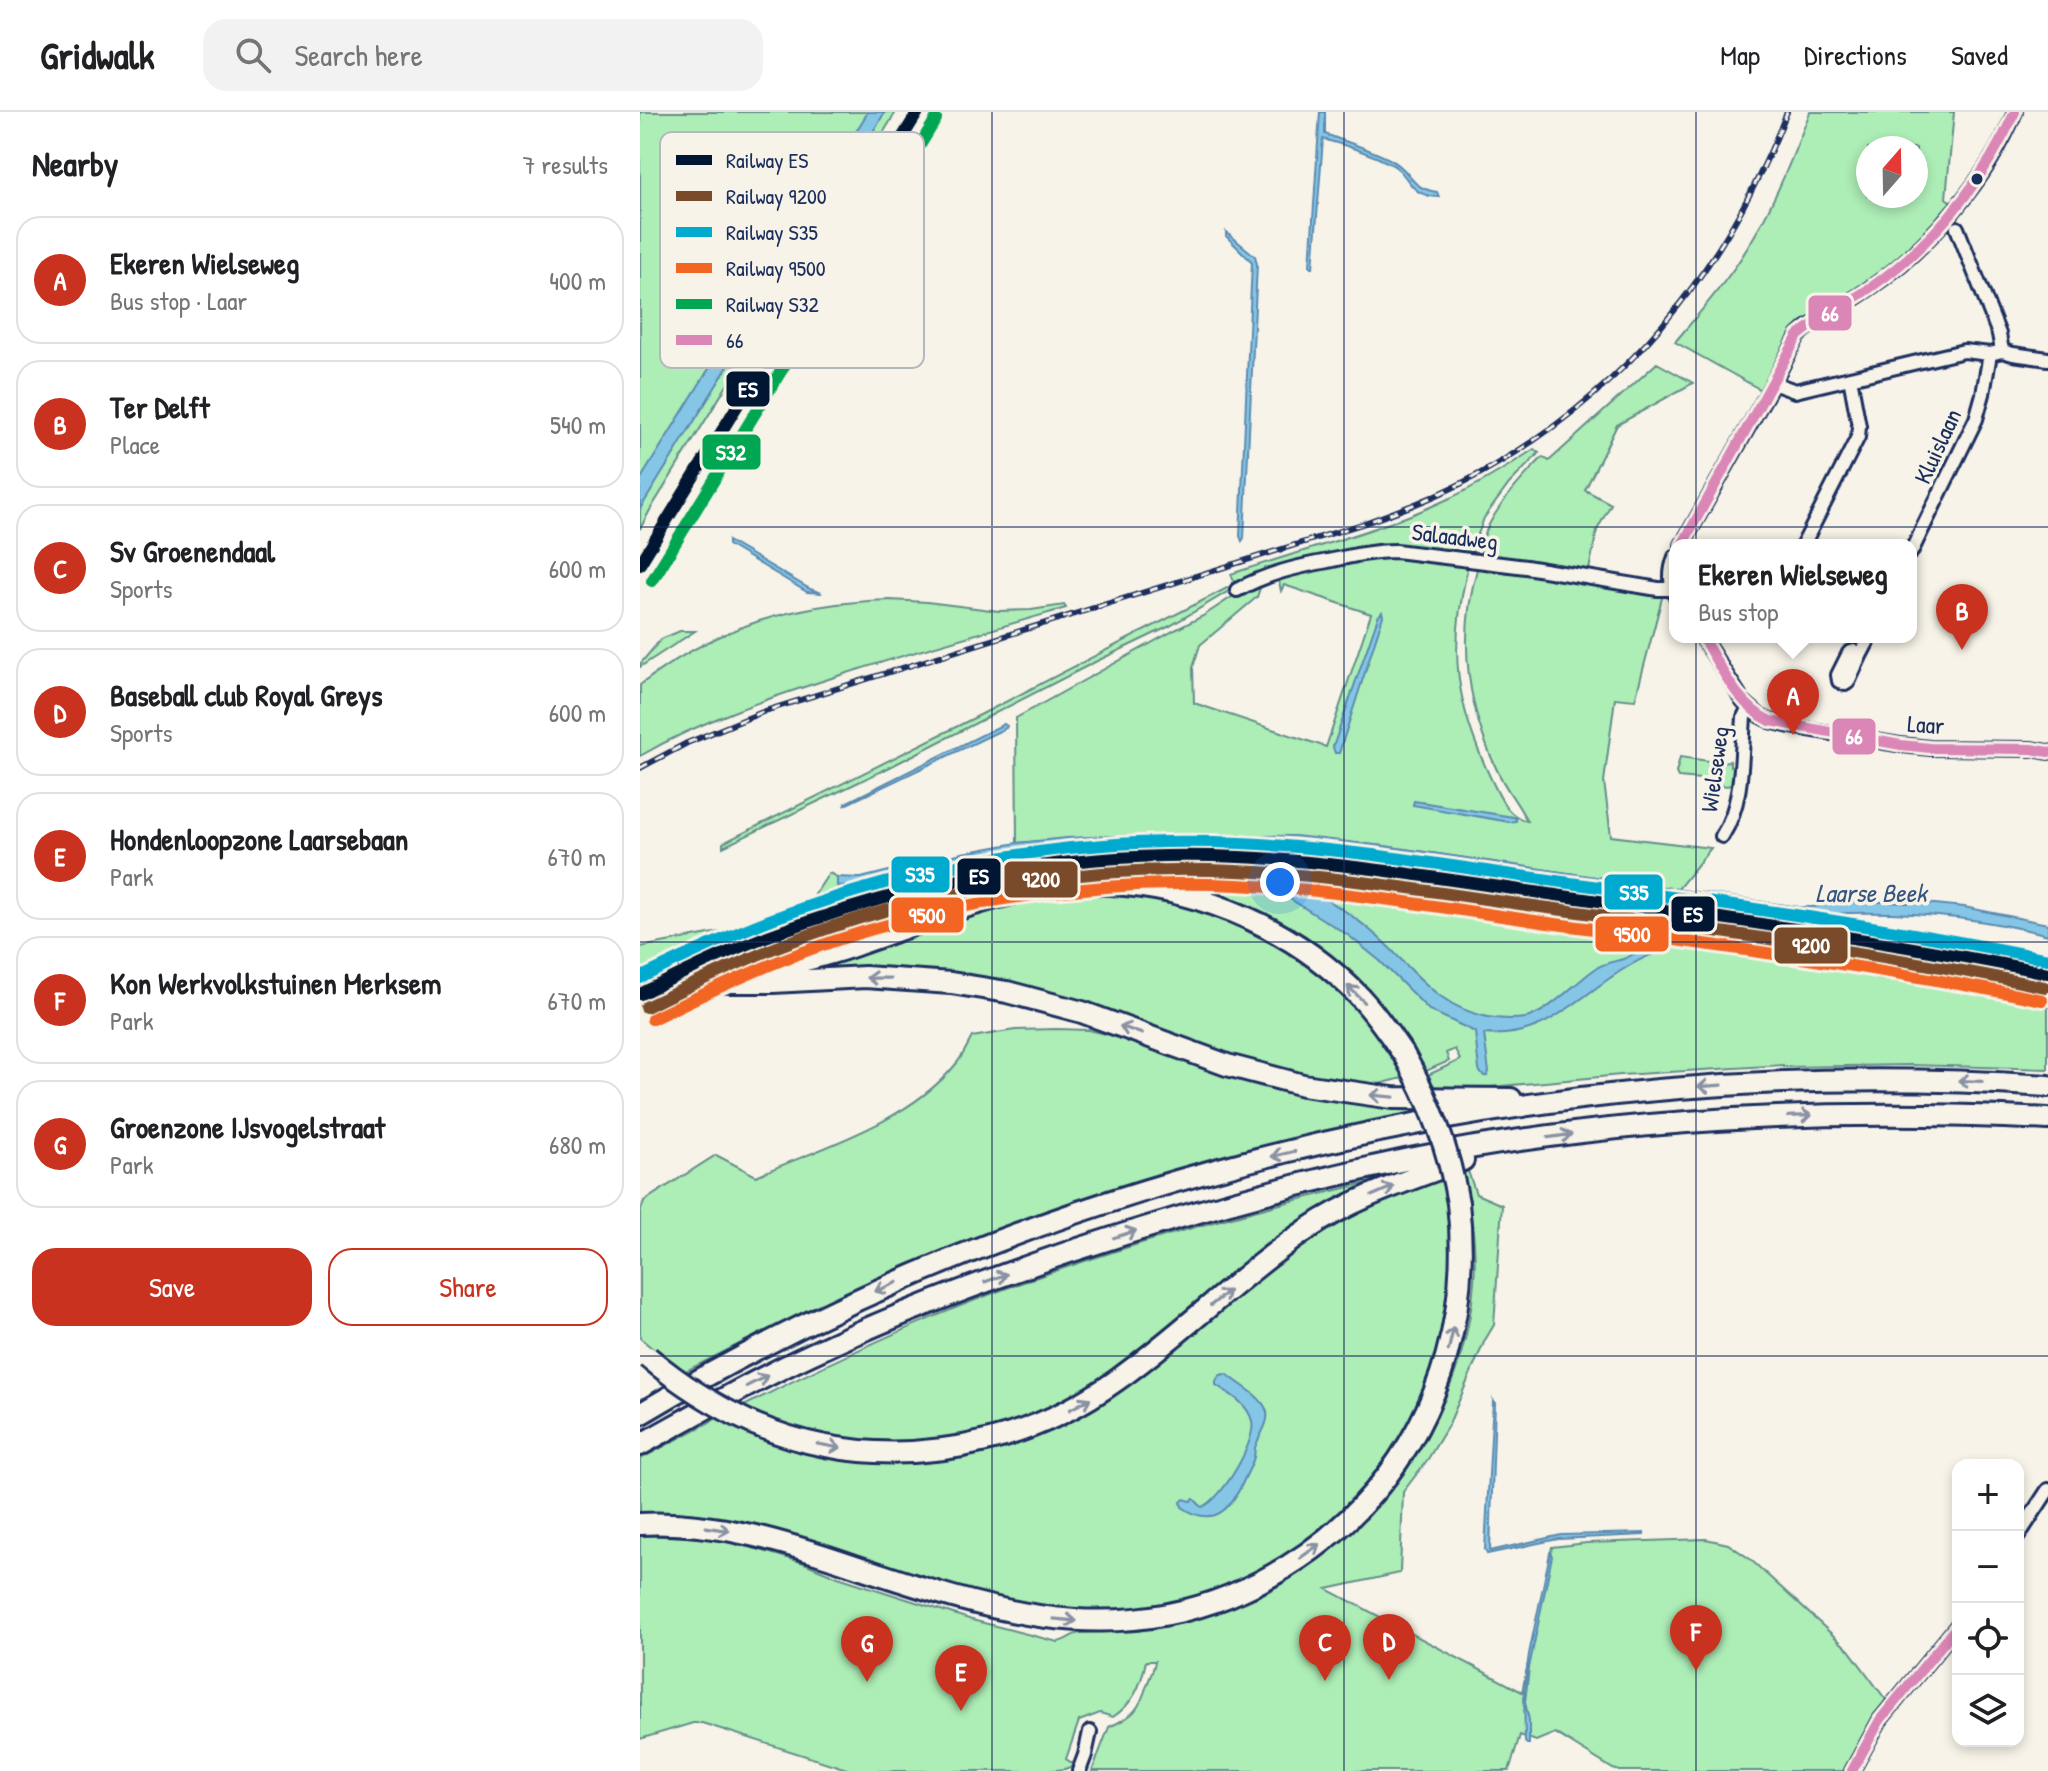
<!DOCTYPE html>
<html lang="en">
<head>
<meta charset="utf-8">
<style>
	body { margin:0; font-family:"Patrick Hand",sans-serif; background:#f2f2f2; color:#202124 }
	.controls { position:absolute; right:24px; bottom:24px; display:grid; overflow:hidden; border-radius:16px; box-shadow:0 4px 12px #0003 }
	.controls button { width:72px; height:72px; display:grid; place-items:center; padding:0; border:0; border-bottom:2px solid #e0e0e0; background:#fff; color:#202124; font:40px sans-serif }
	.compass { position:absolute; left:1216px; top:24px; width:72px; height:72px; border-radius:50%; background:#fff; box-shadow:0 4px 12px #0003; rotate:20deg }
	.you { position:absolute; left:640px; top:770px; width:28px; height:28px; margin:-20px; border:6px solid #fff; border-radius:50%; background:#1a73e8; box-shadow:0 0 0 12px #1a73e833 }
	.badge { display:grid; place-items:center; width:52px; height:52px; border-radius:50%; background:#c8321e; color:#fff; font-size:26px; font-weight:700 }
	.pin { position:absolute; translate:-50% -66px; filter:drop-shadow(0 2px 4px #0008) }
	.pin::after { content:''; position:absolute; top:42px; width:28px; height:24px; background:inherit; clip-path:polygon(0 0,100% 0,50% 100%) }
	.popup { position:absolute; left:1029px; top:427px; width:248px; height:104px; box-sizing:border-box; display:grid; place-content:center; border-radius:16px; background:#fff; filter:drop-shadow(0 2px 6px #0005); font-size:26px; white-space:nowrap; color:#757577 }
	.popup b { font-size:30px; color:#202124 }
	.popup::after { content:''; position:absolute; left:50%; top:100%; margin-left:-16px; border:16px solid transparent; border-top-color:#fff }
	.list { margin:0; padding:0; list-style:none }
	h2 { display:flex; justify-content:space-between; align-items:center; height:104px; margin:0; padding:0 32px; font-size:34px }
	h2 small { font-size:26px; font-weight:400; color:#757577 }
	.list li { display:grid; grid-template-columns:52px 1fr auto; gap:24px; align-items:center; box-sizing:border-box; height:128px; margin:0 16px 16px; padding:0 16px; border:2px solid #e0e0e0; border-radius:24px }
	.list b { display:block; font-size:30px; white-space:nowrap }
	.list p { margin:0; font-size:26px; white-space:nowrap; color:#757577 }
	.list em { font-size:26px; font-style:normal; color:#757577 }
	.actions { display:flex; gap:16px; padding:24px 32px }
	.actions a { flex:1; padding:18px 0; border:2px solid #c8321e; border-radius:24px; text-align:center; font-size:28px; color:#c8321e }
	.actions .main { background:#c8321e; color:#fff }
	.icon { flex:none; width:44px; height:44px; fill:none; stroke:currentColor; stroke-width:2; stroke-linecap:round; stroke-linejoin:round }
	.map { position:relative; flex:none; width:1408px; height:1659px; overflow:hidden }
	header { display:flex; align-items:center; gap:48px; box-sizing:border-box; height:112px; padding:0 40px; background:#fff; border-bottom:2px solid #e0e0e0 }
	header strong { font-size:38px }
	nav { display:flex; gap:44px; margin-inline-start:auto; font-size:28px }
	.search { width:560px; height:72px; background:#f2f2f2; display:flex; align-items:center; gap:20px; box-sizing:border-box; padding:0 28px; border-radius:24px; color:#757577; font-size:30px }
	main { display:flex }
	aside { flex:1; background:#fff }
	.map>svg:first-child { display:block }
</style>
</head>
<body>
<header>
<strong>Gridwalk</strong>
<div class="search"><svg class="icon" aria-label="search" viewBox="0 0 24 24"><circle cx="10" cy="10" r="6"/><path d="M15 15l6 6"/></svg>Search here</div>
<nav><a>Map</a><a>Directions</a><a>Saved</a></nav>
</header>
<main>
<aside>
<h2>Nearby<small>7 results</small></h2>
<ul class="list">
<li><span class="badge">A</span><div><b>Ekeren Wielseweg</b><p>Bus stop · Laar</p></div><em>400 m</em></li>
<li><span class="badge">B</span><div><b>Ter Delft</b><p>Place</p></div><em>540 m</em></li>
<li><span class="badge">C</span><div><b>Sv Groenendaal</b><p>Sports</p></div><em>600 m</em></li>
<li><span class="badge">D</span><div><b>Baseball club Royal Greys</b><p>Sports</p></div><em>600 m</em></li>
<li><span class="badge">E</span><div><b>Hondenloopzone Laarsebaan</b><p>Park</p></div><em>670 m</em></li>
<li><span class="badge">F</span><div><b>Kon Werkvolkstuinen Merksem</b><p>Park</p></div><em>670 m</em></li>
<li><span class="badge">G</span><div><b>Groenzone IJsvogelstraat</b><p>Park</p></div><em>680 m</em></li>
</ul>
<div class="actions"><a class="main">Save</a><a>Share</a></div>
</aside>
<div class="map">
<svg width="1408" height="1659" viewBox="0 0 1408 1659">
	<rect width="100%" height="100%" fill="#f7f3e8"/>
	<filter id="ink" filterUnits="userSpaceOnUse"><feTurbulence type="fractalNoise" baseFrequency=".0125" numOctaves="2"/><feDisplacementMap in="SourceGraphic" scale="16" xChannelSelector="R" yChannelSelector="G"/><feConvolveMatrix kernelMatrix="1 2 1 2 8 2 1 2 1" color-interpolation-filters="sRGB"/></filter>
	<g filter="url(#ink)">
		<path fill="#adedb6" stroke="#648e8a" stroke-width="2" fill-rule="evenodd" d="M0,0H256L10,398L0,417Z
			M1170,0H1314L1306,86L1314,92L1273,135L1247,157L1201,192L1167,210L1123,279L1035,230C1056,205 1078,180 1097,152C1129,105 1150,52 1170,0ZM1228,36H1276V84H1228Z
			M1017,251L1053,271L977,313L945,378L971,392L957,418L949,458L913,455L841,444C838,412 882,366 903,345L909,349Z
			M894,337L899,341L869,372L844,406L830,444L751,435L604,470L530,514L455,550L248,656L83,735V731L342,602L595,472L591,462C662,438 740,419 808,387C839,373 866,356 894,337Z
			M744,441L826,453L827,459C808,541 816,594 852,669C861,687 867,704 887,709C878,691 864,675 856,656C826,591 818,526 837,457L840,455L906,462L1018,482L1022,486L995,588L975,586L964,670L971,724L1071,736L1038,777L744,734L655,725L464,724L377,731L376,606L535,518L563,504L601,479L621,473L617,485L560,533L553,555L554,591L686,635L731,502L644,473L641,479L639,469L644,464Z
			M250,488L287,490L359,499L391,498L424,493L426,496C350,518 273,540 198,564C129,586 62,608 0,644V573C76,514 155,491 250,488Z
			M40,519H55L0,555V552L21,527Z
			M1040,645L1076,650L1090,649V654L1098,653L1095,673L1083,674L1061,667L1038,665L1036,661Z
			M574,751C709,758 843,781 977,800C1121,820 1265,838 1408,868V957L1270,953L1143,955V953L981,963L850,975L795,976L788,963L820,948L815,937L806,941L809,949L786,959C763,922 739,889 707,859C616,776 480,742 361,773C261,799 168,848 64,860C222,779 399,754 574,751Z
			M189,761L197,765L198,774L248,770L168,793Z
			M481,781L541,791L580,803L646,836L691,869L738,918L766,965L732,974L670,965L609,950L337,865L250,856L159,859L335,800L419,782Z
			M90,818V824L14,862L0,861V835Z
			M417,917L449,918L482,926L545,946L780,993L783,999C622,1031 464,1075 311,1135C218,1171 130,1216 42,1261L0,1226V1101L4,1089L76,1043L116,1064C183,1035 269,1010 316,952C323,944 327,934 332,925L375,918Z
			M828,1059L836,1082L862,1093L854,1213L845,1228L809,1312L788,1347L763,1380L760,1461L687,1477L882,1580L912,1435L947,1431L1066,1427L1088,1432L1110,1447L1209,1538L1246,1588L1232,1608L1204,1659H980L973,1657L915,1621L896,1629L880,1623L869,1659H452L469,1615C494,1604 499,1598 507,1573C510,1565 514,1557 515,1549H506C501,1573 494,1591 473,1605L460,1601L439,1609L426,1647L435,1653L425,1657L407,1659H213L62,1611H53L0,1627V1423L69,1426L117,1437L164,1451L198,1465L332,1508L418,1530C427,1528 432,1522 440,1521C458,1518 477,1520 495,1519C538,1514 584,1501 623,1482C650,1469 675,1450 698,1431C774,1365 827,1271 834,1169C837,1133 831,1096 823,1060Z
			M753,1065L481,1256L417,1294L382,1310L351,1319L273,1333L235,1331L193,1326L162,1319L100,1296C204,1242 312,1193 424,1156C532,1119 642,1090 753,1065Z
			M805,1065L810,1096L813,1185L790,1273L736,1371L665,1436L585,1478L490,1504L402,1499L0,1405V1347L77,1306C187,1355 280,1366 393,1323C416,1314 439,1306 459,1293C516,1259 565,1212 616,1170C672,1123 736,1088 805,1065Z"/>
		<path fill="#85c6e6" stroke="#5b8ab0" stroke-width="2" d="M228,0H245L0,397V368Z
			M680,0H685V22C706,30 730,37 751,48C773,59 768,76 797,80L799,85C766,84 771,61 749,51C729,41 705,33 683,27L673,156L670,154Z
			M586,120L615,144L617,152L604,426L602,429L600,424L612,150L586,124Z
			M88,429L170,477L182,481L167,480L88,433Z
			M742,500L743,504L700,638L699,641H695L693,635L738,505Z
			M364,612L367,614L366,616L205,693V691Z
			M774,689L873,705L876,706V709L869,710L773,693Z
			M504,723L655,724L744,734L1160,795H1172L1194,791L1217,789L1295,792L1324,795L1408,812V823C1342,806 1275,799 1206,801C1194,802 1182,805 1170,806L689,738L573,730L526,729L412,737L295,757L248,770L197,774V765L221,766L322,741L377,731L426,726Z
			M631,765C670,774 706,797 737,824C774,857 796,895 848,905C860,907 872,908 885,906C907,902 936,870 955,857C963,851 973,850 983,847C994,843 1004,834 1016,831C1028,827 1040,826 1052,825L1056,828L1055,830C1022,836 997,847 970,866C928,895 899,927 844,922L849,960L847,964C843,965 841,962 839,958L835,920L789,898L740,849L708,823L626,772L627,766Z
			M583,1262L588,1263C600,1273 620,1283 626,1297C631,1309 620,1322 616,1333C614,1336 615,1341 614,1345C612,1353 607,1361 604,1368C591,1397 574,1417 542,1395L541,1390L544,1387L551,1389L554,1387L562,1395C581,1389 617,1329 612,1309C608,1292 590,1282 576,1273V1269L579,1264Z
			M853,1288L855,1291L850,1439L921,1423L1004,1421V1423L918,1427L847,1442L845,1437Z
			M910,1441L912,1444L889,1556L885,1590L889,1608V1632H887L885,1630L884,1579L889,1542Z"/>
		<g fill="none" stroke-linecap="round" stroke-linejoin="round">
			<defs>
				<path id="minor" d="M1317,116L1359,222L1362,239
					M1133,271L1155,279L1324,239L1350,242L1362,239L1373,242L1408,247
					M1042,433L1133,271L1158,224L1167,216C1188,203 1210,190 1230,176C1288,137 1349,65 1375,0
					M1163,433L1218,325L1219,314L1210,266
					M1271,440L1336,307L1343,282L1350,242
					M1035,445C1030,458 1029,470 1035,483
					M597,478C626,462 655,455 688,449C711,444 733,439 756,439L886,455L1018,477H1032
					M1062,525L1103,589L1120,604L1130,609L1150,614L1261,633L1290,636L1392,637L1408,640
					M1221,542L1214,539L1209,541L1198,563L1199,569L1205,572L1208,570L1221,542L1230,525
					M1082,724C1104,690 1101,644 1104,605L1109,595
					M1378,1424L1408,1378
					M439,1659L445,1643L450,1620
					M1212,1659L1240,1608L1318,1513"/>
				<path id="highway" d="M105,864C142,853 180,846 216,833C278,812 338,786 403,776C517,758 640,802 720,885C737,903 750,923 764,943
					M0,874L85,870H133L225,865L311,871L367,880L442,900L587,953L663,973L753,986L871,987
					M0,1302C419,1052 923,941 1408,974
					M114,1312C234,1363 373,1343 477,1268C543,1221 601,1162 668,1117C715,1085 770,1068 823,1048
					M0,1333C56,1302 111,1270 169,1243C253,1203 341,1170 429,1140C541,1103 654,1071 770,1047C980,1005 1195,996 1408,1007
					M0,1412C75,1408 148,1431 218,1455C342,1496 461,1536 589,1484C645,1461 695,1426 735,1379C803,1299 830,1194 818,1091"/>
			</defs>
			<use href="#minor" stroke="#1b2f5e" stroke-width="18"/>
			<use href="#highway" stroke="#1b2f5e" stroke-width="26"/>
			<use href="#minor" stroke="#f7f3e8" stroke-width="12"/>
			<use href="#highway" stroke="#f7f3e8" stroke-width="20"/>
			<defs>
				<path id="rail" d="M0,656L47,631L125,599L722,412C758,399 794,386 828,368C983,286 1084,161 1147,0"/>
			</defs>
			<use href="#rail" stroke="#1b2f5e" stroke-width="6"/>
			<use href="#rail" stroke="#f7f3e8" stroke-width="3" stroke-dasharray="9" stroke-linecap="butt"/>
			<defs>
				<path id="highway-bridge" d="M764,943C791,990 809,1038 818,1091
					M8,1245C40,1272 75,1294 114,1312"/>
			</defs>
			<use href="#highway-bridge" stroke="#1b2f5e" stroke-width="26" stroke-linecap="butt"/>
			<use href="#highway-bridge" stroke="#f7f3e8" stroke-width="20"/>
			<defs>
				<path id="bus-1" d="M1042,433L1158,224C1180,205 1207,192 1230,176C1294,131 1343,70 1375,0
					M1062,525C1081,555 1097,593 1130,609L1261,633L1290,636L1392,637L1408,640
					M1212,1659L1240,1608L1318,1513"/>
			</defs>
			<use href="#bus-1" stroke="#f7f3e8" stroke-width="16"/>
			<use href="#bus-1" stroke="#da86b6" stroke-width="10"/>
			<defs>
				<path id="rail-1" d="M0,452L278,0
					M0,882C45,860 91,837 139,820C286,766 442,737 599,745C710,750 820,770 930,785C1090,807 1250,829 1408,861"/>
				<path id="rail-2" d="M6,895C49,874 92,853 137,835C281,778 440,752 595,759C705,763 814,784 923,798C1084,820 1246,842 1405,875"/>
				<path id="rail-3" d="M0,866C43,845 87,824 132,807C281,752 441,723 600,731C710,736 820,756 930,771C1090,793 1250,815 1408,847"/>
				<path id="rail-4" d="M12,907C55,886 98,866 142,848C285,792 444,766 597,773C706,778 815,798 923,813C1083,834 1244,856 1402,888"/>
				<path id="rail-5" d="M12,469L296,7"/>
			</defs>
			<use href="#rail-1" stroke="#f7f3e8" stroke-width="18"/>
			<use href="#rail-2" stroke="#f7f3e8" stroke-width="18"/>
			<use href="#rail-3" stroke="#f7f3e8" stroke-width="18"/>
			<use href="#rail-4" stroke="#f7f3e8" stroke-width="18"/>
			<use href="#rail-5" stroke="#f7f3e8" stroke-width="18"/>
			<use href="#rail-1" stroke="#011633" stroke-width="12"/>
			<use href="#rail-2" stroke="#7a4b2a" stroke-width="12"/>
			<use href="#rail-3" stroke="#00a9ce" stroke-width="12"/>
			<use href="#rail-4" stroke="#f26522" stroke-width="12"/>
			<use href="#rail-5" stroke="#00a651" stroke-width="12"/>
		</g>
		<defs><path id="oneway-shaft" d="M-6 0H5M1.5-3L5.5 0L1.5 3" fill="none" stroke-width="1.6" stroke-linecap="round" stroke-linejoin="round" transform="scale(2)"/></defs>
		<g stroke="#8991a3">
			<use href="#oneway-shaft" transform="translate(238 866) rotate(-179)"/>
			<use href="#oneway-shaft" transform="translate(716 882) rotate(-136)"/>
			<use href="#oneway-shaft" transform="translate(491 918) rotate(-160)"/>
			<use href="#oneway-shaft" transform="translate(1330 969) rotate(-178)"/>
			<use href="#oneway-shaft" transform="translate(1070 974) rotate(176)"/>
			<use href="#oneway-shaft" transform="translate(742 984) rotate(-175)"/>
			<use href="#oneway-shaft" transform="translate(1160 1004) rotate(-2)"/>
			<use href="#oneway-shaft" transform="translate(920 1024) rotate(-8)"/>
			<use href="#oneway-shaft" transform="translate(643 1042) rotate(167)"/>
			<use href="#oneway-shaft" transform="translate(743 1079) rotate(-23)"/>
			<use href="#oneway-shaft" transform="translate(485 1122) rotate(-18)"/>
			<use href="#oneway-shaft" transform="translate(356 1166) rotate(-20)"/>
			<use href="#oneway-shaft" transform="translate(246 1175) rotate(157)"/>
			<use href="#oneway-shaft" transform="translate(580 1186) rotate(-39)"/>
			<use href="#oneway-shaft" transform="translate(811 1227) rotate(-77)"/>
			<use href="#oneway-shaft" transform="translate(117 1269) rotate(-27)"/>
			<use href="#oneway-shaft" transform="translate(440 1292) rotate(-29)"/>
			<use href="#oneway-shaft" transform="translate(189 1334) rotate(10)"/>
			<use href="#oneway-shaft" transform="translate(78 1417) rotate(9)"/>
			<use href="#oneway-shaft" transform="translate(670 1439) rotate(-36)"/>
			<use href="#oneway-shaft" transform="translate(425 1508) rotate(5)"/>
		</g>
	</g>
	<path fill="none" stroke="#1b2f5e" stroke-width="2" stroke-opacity="0.55" d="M352,0V1659M704,0V1659M1056,0V1659M0,415H1408M0,830H1408M0,1244H1408"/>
	<circle fill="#1b2f5e" stroke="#f7f3e8" stroke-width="3" cx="1337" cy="67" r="7"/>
	<g text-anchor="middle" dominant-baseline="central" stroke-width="7" stroke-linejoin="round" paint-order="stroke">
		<g font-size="24" fill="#1b2f5e" stroke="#f7f3e8">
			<text transform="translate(1297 334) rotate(-65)">Kluislaan</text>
			<text transform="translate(815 424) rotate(7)">Salaadweg</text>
			<text transform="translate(1286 612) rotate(4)">Laar</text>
			<text transform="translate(1074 657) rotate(-82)">Wielseweg</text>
		</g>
		<g font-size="26" font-style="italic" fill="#365580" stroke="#f7f3e8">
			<text x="1231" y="780">Laarse Beek</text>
		</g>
	</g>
	<rect x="20" y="20" width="264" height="236" rx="12" fill="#f7f3e8" stroke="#b5b8bf" stroke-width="2"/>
	<rect x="36" y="43" width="36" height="10" fill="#011633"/>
	<rect x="36" y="79" width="36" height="10" fill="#7a4b2a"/>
	<rect x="36" y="115" width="36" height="10" fill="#00a9ce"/>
	<rect x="36" y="151" width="36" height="10" fill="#f26522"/>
	<rect x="36" y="187" width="36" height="10" fill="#00a651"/>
	<rect x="36" y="223" width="36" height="10" fill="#da86b6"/>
	<g font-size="22" fill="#1b2f5e">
		<text x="86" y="56">Railway ES</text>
		<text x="86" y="92">Railway 9200</text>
		<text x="86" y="128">Railway S35</text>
		<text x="86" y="164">Railway 9500</text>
		<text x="86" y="200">Railway S32</text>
		<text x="86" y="236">66</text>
	</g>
	<g stroke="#f7f3e8" stroke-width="3">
		<rect x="1167" y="182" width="46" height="38" rx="8" fill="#da86b6"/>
		<rect x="85" y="258" width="46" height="38" rx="8" fill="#011633"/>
		<rect x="61" y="321" width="61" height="38" rx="8" fill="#00a651"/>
		<rect x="1191" y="605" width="46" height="39" rx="8" fill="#da86b6"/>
		<rect x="250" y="743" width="61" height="39" rx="8" fill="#00a9ce"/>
		<rect x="316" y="745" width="46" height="39" rx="8" fill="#011633"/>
		<rect x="363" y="748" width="76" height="39" rx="8" fill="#7a4b2a"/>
		<rect x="963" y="761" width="61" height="38" rx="8" fill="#00a9ce"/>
		<rect x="1030" y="783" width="46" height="38" rx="8" fill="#011633"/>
		<rect x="250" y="784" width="75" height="38" rx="8" fill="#f26522"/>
		<rect x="954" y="803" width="76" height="38" rx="8" fill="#f26522"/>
		<rect x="1133" y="814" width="76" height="39" rx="8" fill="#7a4b2a"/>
	</g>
	<g font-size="22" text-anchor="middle" font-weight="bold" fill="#fff">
		<text x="1190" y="209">66</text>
		<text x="108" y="285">ES</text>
		<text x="91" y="348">S32</text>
		<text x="1214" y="632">66</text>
		<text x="280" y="770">S35</text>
		<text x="339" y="772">ES</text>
		<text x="401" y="775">9200</text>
		<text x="994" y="788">S35</text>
		<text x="1053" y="810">ES</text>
		<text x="287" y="811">9500</text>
		<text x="992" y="830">9500</text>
		<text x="1171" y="841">9200</text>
	</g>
</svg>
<div class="controls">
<button>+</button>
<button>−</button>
<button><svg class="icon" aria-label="locate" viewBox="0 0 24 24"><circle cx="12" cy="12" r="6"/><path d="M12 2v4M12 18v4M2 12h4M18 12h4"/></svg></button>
<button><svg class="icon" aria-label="layers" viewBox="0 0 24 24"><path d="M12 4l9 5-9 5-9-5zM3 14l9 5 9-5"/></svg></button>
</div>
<svg class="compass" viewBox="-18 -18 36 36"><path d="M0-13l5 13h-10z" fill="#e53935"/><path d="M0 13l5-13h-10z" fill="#757577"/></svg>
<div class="you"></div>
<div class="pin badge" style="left:1153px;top:623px">A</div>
<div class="popup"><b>Ekeren Wielseweg</b>Bus stop</div>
<div class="pin badge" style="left:1322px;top:538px">B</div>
<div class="pin badge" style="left:685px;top:1569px">C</div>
<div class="pin badge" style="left:749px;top:1568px">D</div>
<div class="pin badge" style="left:321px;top:1599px">E</div>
<div class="pin badge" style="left:1056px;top:1559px">F</div>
<div class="pin badge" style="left:227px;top:1570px">G</div>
</div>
</main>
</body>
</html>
